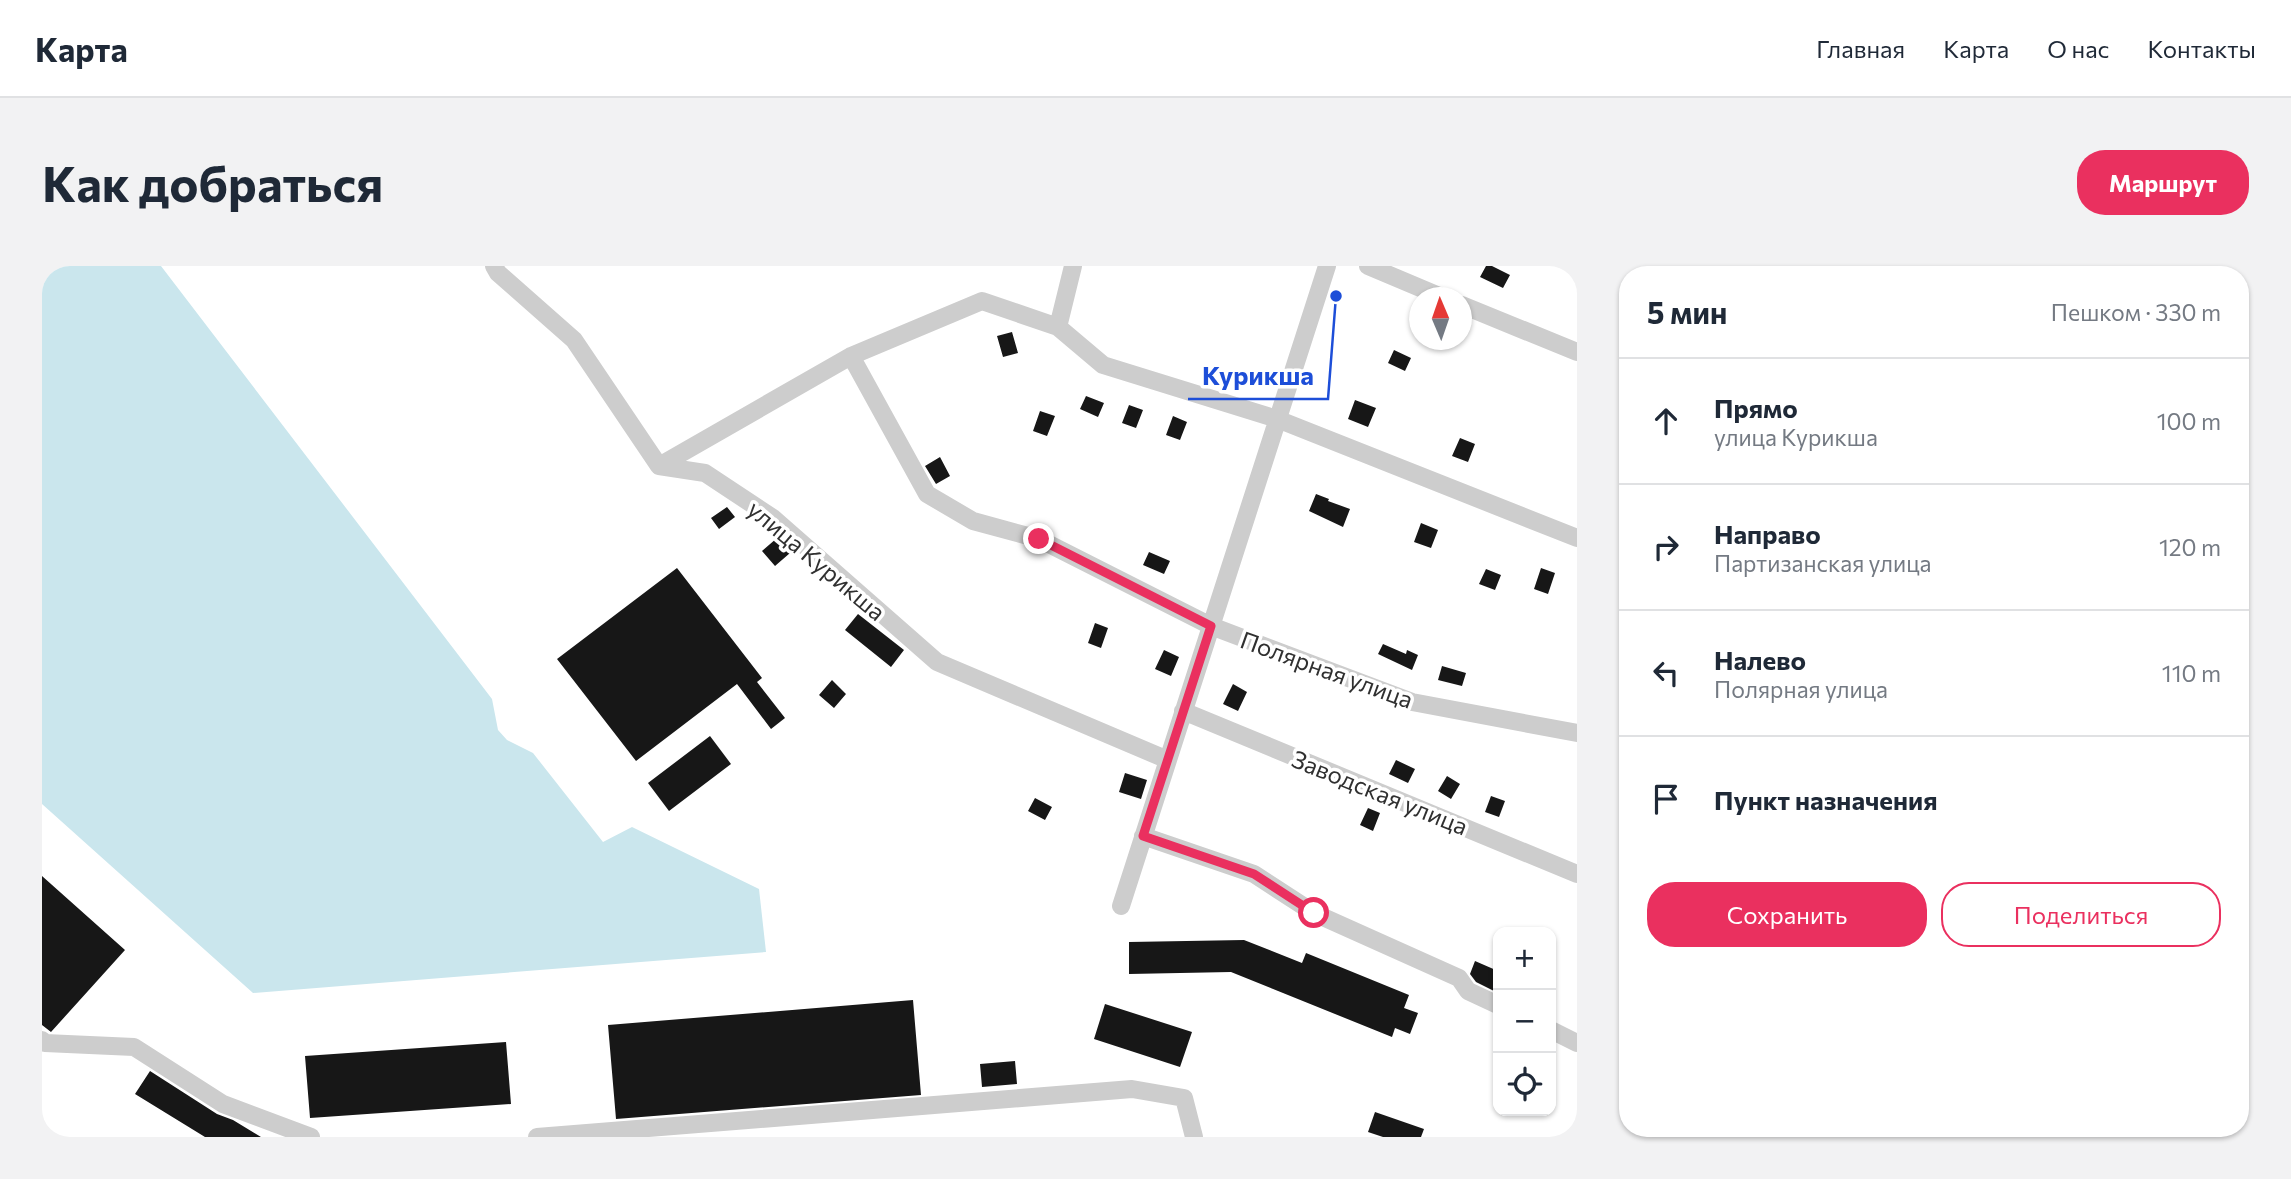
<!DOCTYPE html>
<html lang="ru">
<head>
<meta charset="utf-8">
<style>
	body { margin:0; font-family:Commissioner,sans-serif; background:#f2f2f3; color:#1f2937 }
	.controls { position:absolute; right:21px; bottom:21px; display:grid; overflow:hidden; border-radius:14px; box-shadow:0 2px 5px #0004 }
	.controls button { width:63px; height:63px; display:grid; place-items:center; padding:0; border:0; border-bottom:2px solid #e0e1e3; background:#fff; color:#1f2937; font:35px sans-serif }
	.compass { position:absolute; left:1367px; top:21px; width:63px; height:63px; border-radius:50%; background:#fff; box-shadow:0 2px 5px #0004; rotate:358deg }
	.stop { position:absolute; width:21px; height:21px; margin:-16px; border:5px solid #ea305f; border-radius:50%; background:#fff }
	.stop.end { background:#ea305f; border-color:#fff; box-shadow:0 2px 7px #0008 }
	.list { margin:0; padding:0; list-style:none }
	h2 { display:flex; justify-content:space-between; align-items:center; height:91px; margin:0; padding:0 28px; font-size:30px }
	h2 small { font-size:23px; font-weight:400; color:#747a83 }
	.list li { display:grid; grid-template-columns:46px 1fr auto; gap:21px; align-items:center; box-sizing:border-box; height:126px; padding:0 28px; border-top:2px solid #e0e1e3 }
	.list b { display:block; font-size:26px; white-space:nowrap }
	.list p { margin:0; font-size:23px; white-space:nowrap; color:#747a83 }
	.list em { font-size:23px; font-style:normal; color:#747a83 }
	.actions { display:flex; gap:14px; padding:21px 28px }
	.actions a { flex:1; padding:16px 0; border:2px solid #ea305f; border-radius:28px; text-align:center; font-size:24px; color:#ea305f }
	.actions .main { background:#ea305f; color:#fff }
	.icon { flex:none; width:38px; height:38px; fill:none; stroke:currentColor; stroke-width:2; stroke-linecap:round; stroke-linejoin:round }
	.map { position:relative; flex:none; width:1535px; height:871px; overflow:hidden; border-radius:28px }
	header { display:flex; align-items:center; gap:42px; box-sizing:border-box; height:98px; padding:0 35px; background:#fff; border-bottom:2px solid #e0e1e3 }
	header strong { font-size:33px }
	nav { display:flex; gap:38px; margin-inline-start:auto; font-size:24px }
	.intro { display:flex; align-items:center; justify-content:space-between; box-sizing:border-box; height:168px; padding:0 42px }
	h1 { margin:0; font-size:49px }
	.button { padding:18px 32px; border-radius:28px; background:#ea305f; color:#fff; font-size:24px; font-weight:700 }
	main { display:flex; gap:42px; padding:0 42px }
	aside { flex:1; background:#fff; border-radius:28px; box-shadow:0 2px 5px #0004 }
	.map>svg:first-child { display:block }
</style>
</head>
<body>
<header>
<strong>Карта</strong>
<nav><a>Главная</a><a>Карта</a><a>О нас</a><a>Контакты</a></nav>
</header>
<div class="intro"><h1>Как добраться</h1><a class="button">Маршрут</a></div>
<main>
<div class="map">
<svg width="1535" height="871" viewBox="0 0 1535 871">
	<rect width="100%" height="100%" fill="#fff"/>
	<path fill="#cae6ed" d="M0,0H119L450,433L456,464L465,474L491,487L561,576L590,561L717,623L724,686L211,727L0,538Z"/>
	<path fill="#171717" d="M1444,0H1450L1468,9L1461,22L1438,11Z
		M970,66L976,87L961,91L955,70Z
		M1352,84L1369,92L1363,105L1346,97Z
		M1044,130L1062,137L1056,151L1038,143Z
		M1313,134L1334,142L1326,161L1306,153Z
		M1087,139L1101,144L1094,162L1080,157Z
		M998,145L1013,150L1005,170L991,165Z
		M1131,150L1145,156L1138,174L1124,169Z
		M1418,172L1433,178L1426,196L1410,190Z
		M898,191L908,210L894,218L883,200Z
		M1274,228L1287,233L1286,235L1308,243L1301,261L1267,245Z
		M685,241L693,251L677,263L669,252Z
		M1379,257L1396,264L1389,282L1372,276Z
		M735,272L748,287L733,300L720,285Z
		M1107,286L1128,295L1122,308L1101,299Z
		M635,302L720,412L715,416L743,452L729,463L695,418L594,495L515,393Z
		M1499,302L1513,307L1506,328L1492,323Z
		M1444,303L1459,309L1453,324L1437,318Z
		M816,348L862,384L849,401L803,364Z
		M1053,357L1066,362L1059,382L1046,377Z
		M1341,378L1364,388L1365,384L1376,389L1370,404L1336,388Z
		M1122,384L1137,391L1129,410L1113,403Z
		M1400,400L1424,407L1420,420L1396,414Z
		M790,414L804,428L792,442L777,429Z
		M1191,418L1205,426L1196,445L1181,438Z
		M668,470L689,498L627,545L606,517Z
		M1354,494L1373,503L1366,517L1347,508Z
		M1083,507L1105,514L1099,533L1077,526Z
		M1405,510L1418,518L1409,533L1396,525Z
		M1449,530L1463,535L1457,551L1443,546Z
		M993,532L1010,541L1003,554L986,545Z
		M1326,542L1338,547L1331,565L1318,559Z
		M0,610L83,684L9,766L0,759Z
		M1202,674L1260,697L1264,687L1367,729L1362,742L1376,747L1368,768L1353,762L1350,771L1189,706L1087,708V676Z
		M1433,695L1456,705V727L1434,716L1428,708Z
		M871,734L879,829L574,853L566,759Z
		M1063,738L1150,766L1138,801L1052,773Z
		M464,776L469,838L268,852L263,790Z
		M973,795L975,818L940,821L938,798Z
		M108,805L175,848L191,854L219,871H163L93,828Z
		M1333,846L1382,863L1379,871H1341L1326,866Z"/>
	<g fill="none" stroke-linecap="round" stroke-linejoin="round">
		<path stroke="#cdcdcd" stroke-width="18" d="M452,0L456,7L532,74L617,200L663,207L731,252L895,396L1126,494
			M1326,0L1402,32
			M1420,39L1535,86
			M1016,61L1031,0
			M809,90L885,228L931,255L997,273L1169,360L1370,436L1535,467
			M617,200L809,90L940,35L1016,61L1061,99L1235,153L1535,272
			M1141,445L1535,608
			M1101,570L1212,608L1272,647L1417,712L1426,725L1456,739
			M1079,640L1285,0
			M1509,764L1535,777
			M0,774L3,777L92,781L181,838L269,871
			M495,871L1090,823L1142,832L1152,871"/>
	</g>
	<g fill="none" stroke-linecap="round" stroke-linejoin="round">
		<path stroke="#ea305f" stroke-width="9" d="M997,273L1169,360L1101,570L1212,608L1272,647"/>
	</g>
	<g text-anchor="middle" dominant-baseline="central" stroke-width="7" stroke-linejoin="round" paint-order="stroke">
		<g font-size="24" fill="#303030" stroke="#fff">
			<text transform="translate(775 294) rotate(40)">улица Курикша</text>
			<text transform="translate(1285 403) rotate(20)">Полярная улица</text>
			<text transform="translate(1338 526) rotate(22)">Заводская улица</text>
		</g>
	</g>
	<path fill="none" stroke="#1d4ed8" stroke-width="2.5" d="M1294 30L1286 133H1146"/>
	<circle fill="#1d4ed8" stroke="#fff" stroke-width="2.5" cx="1294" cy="30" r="7"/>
	<g font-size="26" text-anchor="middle" font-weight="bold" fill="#1d4ed8" stroke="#fff" stroke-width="7" stroke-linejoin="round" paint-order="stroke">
		<text x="1216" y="119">Курикша</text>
	</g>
</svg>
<div class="controls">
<button>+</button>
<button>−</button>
<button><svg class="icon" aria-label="locate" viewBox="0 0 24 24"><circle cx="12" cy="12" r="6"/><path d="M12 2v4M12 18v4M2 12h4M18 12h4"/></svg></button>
</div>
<svg class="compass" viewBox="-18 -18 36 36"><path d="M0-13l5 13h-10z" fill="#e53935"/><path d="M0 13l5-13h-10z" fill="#747a83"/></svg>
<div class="stop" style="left:1272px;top:647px"></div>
<div class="stop end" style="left:997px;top:273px"></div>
</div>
<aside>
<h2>5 мин<small>Пешком · 330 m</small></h2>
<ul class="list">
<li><svg class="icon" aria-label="ahead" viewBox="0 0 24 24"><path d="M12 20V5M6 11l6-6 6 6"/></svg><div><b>Прямо</b><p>улица Курикша</p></div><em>100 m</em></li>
<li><svg class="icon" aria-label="right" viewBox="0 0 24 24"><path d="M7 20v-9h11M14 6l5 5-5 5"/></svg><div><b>Направо</b><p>Партизанская улица</p></div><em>120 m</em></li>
<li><svg class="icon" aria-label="left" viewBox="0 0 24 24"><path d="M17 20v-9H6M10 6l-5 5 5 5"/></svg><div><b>Налево</b><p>Полярная улица</p></div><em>110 m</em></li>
<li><svg class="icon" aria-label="arrive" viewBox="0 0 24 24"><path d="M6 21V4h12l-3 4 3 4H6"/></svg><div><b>Пункт назначения</b></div></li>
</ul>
<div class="actions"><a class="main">Сохранить</a><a>Поделиться</a></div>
</aside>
</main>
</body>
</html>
